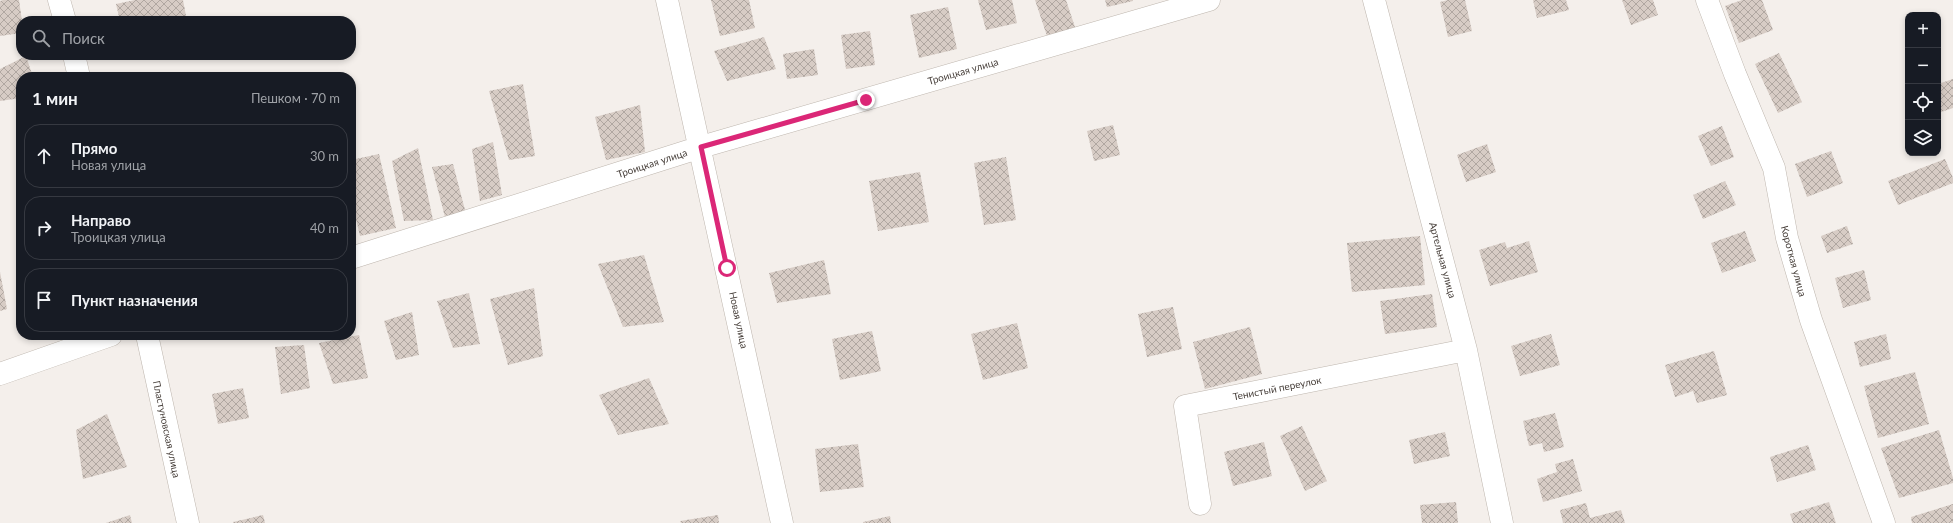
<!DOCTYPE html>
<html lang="ru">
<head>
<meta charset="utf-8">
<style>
	body { margin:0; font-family:Lato,sans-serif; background:#20242c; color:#f1f3f6 }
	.controls { position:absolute; right:12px; top:12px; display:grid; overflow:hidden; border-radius:8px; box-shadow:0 2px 6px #0003 }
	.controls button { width:36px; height:36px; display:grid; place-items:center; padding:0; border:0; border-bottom:1px solid #363941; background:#171b24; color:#f1f3f6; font:20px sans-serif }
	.stop { position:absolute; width:12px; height:12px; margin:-9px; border:3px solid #db2777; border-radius:50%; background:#fff }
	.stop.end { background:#db2777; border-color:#fff; box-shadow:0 1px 4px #0008 }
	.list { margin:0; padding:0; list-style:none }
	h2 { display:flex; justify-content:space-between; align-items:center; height:52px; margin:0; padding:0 16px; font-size:17px }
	h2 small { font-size:13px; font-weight:400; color:#9ea1a6 }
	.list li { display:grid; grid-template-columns:26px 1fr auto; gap:12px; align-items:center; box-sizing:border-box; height:64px; margin:0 8px 8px; padding:0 8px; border:1px solid #363941; border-radius:16px }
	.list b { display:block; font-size:15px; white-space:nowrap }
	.list p { margin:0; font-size:13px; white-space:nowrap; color:#9ea1a6 }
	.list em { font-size:13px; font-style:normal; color:#9ea1a6 }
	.icon { flex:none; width:22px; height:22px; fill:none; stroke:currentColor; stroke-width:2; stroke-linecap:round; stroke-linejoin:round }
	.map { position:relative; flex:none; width:1953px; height:523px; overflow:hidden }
	.search { position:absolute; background:#171b24; box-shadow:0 2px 6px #0003; left:16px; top:16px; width:340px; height:44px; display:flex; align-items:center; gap:10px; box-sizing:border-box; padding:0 14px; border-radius:16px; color:#9ea1a6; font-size:15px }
	.panel { position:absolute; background:#171b24; box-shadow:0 2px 6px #0003; left:16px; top:72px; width:340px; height:268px; border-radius:16px }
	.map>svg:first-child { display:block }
</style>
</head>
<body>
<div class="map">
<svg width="1953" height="523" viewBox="0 0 1953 523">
	<defs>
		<pattern id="building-cross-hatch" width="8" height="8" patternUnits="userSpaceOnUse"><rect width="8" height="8" fill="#d7ccc5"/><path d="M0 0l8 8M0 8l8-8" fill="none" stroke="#b0a7a1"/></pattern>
	</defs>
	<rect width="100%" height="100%" fill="#f4efeb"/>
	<path fill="url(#building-cross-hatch)" d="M3,0H19L22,21L21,33L0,36V1Z
		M135,0H183L187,21H120L116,4Z
		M711,0H749L755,28L720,36Z
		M978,0H1012L1017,23L986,30Z
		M1035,0H1066L1076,30L1048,39Z
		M1105,0H1133V1L1107,7Z
		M1448,0H1465L1472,31L1448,37L1440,2Z
		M1533,0H1566L1569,10L1537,18Z
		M1622,0H1653L1658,15L1631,25Z
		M1742,0H1762L1773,30L1739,43L1725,6Z
		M948,7L957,49L919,58L910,15Z
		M870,31L875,65L846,69L841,35Z
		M764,37L776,69L727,81L714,51Z
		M814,49L818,75L787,79L783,54Z
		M1779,53L1802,102L1778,113L1755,64Z
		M26,56L33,77H21V98L0,101V69Z
		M1953,79V108L1938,113V84Z
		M523,84L535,156L509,160L489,91Z
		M640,105L645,152L606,160L595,117Z
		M1113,125L1120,155L1094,161L1087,131Z
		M1722,126L1734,157L1711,166L1698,136Z
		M493,142L502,195L480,201L472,149Z
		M1487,144L1496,172L1466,182L1457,155Z
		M418,148L433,220L404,221L392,161Z
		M21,150V177H20L17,151Z
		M1831,151L1843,183L1807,197L1795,164Z
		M379,154L396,228L360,236L351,198V160Z
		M1006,157L1016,220L984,225L974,163Z
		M1945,159L1953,178V183L1898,205L1888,181Z
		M453,164L465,210L446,221L432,167Z
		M920,172L929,222L878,231L869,181Z
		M1725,181L1736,205L1703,219L1693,195Z
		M1847,226L1853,244L1827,253L1821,236Z
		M1745,231L1756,261L1722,273L1711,243Z
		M1420,236L1425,285L1352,292L1347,243Z
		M1529,241L1538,272L1490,286L1479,250L1505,242L1507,248Z
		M644,255L664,322L623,327L598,264Z
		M824,260L831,294L777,303L769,273Z
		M1864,270L1871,300L1843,308L1835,278Z
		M0,272L7,309L0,311Z
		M534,288L543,356L508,365L490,299Z
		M469,293L480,344L453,348L437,301Z
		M1432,294L1437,327L1385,334L1380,301Z
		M1173,307L1182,349L1147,357L1138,314Z
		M412,312L419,355L396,360L384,321Z
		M1017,323L1028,368L983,380L971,334Z
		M1250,327L1262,374L1205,389L1193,342Z
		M872,331L881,371L840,380L832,339Z
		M1551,334L1560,365L1520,376L1511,346Z
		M1886,334L1891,359L1860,367L1854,342Z
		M359,335L368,378L333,384L319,343Z
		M304,345L310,388L281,394L275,347Z
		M1714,351L1727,395L1697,403L1693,391L1675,397L1665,365Z
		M1915,372L1929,424L1878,438L1864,386Z
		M649,378L669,424L618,435L599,395Z
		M243,388L249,418L218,424L212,394Z
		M1555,413L1564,447L1544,452L1542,443L1529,446L1523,421Z
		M107,414L127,467L83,479L76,430Z
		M1302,426L1327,481L1305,491L1280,436Z
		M1939,430L1953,478V483L1899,498L1881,448Z
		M1445,432L1450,456L1414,464L1409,440Z
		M1264,442L1272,476L1233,486L1224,452Z
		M858,444L864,487L820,492L815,449Z
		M1808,445L1816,470L1777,482L1770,457Z
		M1573,459L1582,491L1543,502L1537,479L1557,472L1555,464Z
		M1456,502L1458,523H1422L1420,505Z
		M1829,502L1836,523H1793L1790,514Z
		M1586,503L1590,518L1621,510L1625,523H1563L1560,510Z
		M1953,504V523H1912L1911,517Z
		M130,515L132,523H106Z
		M263,515L265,523H233V522Z
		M718,515L719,523H681L680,521Z
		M890,516L891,523H863V522Z"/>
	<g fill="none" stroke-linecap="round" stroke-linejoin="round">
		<defs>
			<path id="minor" d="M59,0L65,21
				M667,0L782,523
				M1374,0L1466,350L1502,523
				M1707,0L1735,74L1774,168L1787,238L1811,320L1884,523
				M74,55L79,77
				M351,258L701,147L1209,0
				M147,335L188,523
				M0,374L111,335
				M1200,504L1185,406L1466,350"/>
		</defs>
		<use href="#minor" stroke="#beb6ae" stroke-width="23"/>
		<use href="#minor" stroke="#fff" stroke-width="22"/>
	</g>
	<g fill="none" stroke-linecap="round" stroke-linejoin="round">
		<path stroke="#db2777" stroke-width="5" d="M727,268L701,147L866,100"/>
	</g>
	<g text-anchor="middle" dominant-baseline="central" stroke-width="3.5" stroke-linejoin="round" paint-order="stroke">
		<g font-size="10" fill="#473f3a" stroke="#fff">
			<text transform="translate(963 71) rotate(-16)">Троицкая улица</text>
			<text transform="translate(652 163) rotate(-18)">Троицкая улица</text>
			<text transform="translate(1443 260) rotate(75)">Артельная улица</text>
			<text transform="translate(1794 261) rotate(75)">Короткая улица</text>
			<text transform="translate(739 320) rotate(78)">Новая улица</text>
			<text transform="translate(1277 388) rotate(-11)">Тенистый переулок</text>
			<text transform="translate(167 429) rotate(78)">Пластуновская улица</text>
		</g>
	</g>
</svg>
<div class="controls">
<button>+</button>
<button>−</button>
<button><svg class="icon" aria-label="locate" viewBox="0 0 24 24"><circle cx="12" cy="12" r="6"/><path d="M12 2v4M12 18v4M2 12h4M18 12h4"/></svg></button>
<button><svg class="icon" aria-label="layers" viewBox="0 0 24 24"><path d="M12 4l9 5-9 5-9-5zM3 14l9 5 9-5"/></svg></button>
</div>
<div class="stop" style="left:727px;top:268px"></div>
<div class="stop end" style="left:866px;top:100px"></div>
<div class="search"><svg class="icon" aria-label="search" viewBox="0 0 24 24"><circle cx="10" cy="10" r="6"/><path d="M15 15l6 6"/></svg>Поиск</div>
<section class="panel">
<h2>1 мин<small>Пешком · 70 m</small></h2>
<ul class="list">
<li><svg class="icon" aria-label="ahead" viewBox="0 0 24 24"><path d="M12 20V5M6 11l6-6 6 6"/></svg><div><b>Прямо</b><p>Новая улица</p></div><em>30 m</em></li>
<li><svg class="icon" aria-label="right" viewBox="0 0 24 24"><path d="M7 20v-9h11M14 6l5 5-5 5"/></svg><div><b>Направо</b><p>Троицкая улица</p></div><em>40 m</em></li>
<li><svg class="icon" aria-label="arrive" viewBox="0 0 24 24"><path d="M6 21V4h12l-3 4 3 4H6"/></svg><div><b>Пункт назначения</b></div></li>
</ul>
</section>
</div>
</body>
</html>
